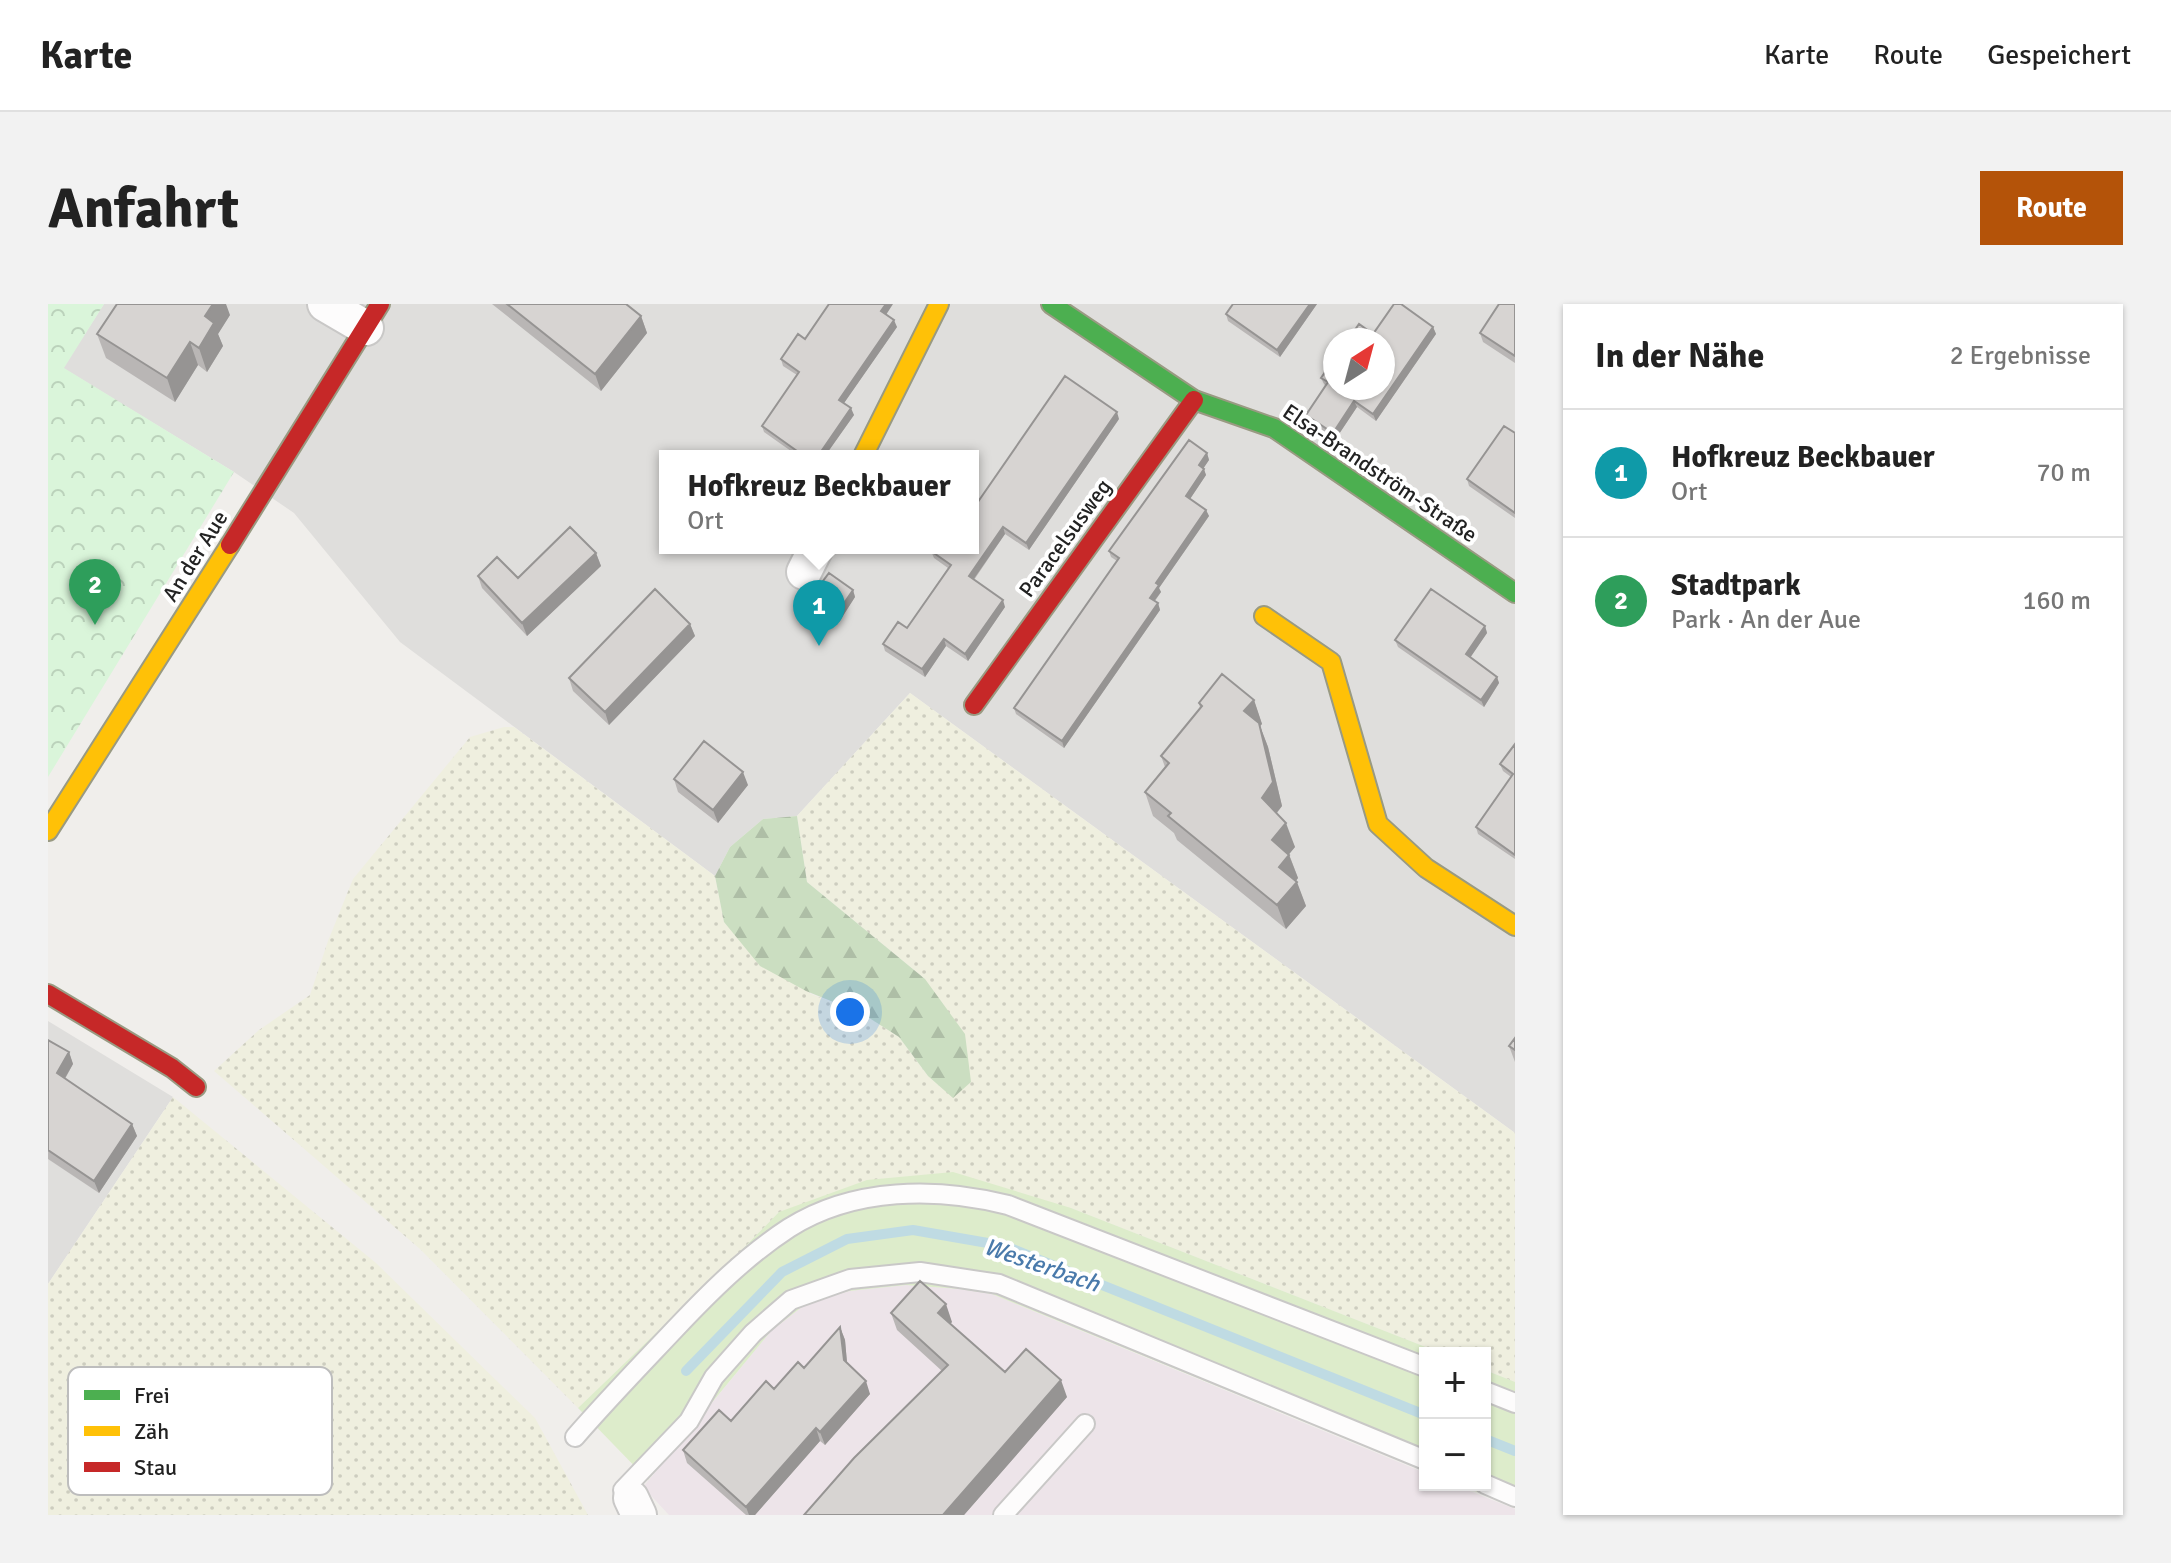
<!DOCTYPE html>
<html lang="de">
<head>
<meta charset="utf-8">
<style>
	body { margin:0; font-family:Signika,sans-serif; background:#f2f2f2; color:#222 }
	.controls { position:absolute; right:24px; bottom:24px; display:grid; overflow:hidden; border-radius:0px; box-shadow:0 2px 6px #0004 }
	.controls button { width:72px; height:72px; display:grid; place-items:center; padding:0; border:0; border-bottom:2px solid #e0e0e0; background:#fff; color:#222; font:40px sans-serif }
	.compass { position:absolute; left:1275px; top:24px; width:72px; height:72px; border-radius:50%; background:#fff; box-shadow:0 2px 6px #0004; rotate:36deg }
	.you { position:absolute; left:802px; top:708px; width:28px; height:28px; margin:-20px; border:6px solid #fff; border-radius:50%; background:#1a73e8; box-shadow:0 0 0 12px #1a73e833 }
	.badge { display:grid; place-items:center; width:52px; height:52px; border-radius:50%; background:#b45309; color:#fff; font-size:26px; font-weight:700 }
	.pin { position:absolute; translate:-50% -66px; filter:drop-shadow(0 2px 4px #0008) }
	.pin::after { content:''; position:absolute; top:42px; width:28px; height:24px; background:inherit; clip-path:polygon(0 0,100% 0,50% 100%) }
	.popup { position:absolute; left:611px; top:146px; width:320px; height:104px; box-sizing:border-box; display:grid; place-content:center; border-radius:0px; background:#fff; filter:drop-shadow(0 2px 6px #0005); font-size:26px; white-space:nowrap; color:#767676 }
	.popup b { font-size:30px; color:#222 }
	.popup::after { content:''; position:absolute; left:50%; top:100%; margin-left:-16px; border:16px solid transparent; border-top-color:#fff }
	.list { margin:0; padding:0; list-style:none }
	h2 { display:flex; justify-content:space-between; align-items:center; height:104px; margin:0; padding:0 32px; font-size:34px }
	h2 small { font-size:26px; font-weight:400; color:#767676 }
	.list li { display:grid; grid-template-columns:52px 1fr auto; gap:24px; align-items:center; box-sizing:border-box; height:128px; padding:0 32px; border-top:2px solid #e0e0e0 }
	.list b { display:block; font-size:30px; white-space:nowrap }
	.list p { margin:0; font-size:26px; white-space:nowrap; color:#767676 }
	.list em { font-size:26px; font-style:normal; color:#767676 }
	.map { position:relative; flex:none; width:1467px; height:1211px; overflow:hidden; border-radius:0px }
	header { display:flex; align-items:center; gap:48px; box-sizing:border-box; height:112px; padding:0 40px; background:#fff; border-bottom:2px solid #e0e0e0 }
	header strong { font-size:38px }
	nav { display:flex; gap:44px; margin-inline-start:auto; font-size:28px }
	.intro { display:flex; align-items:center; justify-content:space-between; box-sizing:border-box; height:192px; padding:0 48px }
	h1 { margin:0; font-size:56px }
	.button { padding:20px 36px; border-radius:0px; background:#b45309; color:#fff; font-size:28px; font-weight:700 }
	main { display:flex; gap:48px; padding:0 48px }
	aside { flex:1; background:#fff; border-radius:0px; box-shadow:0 2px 6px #0004 }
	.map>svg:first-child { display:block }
</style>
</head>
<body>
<header>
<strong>Karte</strong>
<nav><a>Karte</a><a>Route</a><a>Gespeichert</a></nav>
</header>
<div class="intro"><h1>Anfahrt</h1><a class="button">Route</a></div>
<main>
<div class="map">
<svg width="1467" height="1211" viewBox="0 0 1467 1211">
	<defs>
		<pattern id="farmland-dots" width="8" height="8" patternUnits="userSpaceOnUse" patternTransform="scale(2)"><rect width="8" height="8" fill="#efefdf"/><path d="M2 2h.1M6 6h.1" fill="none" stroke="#cdcdbf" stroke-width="1.8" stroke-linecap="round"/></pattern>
		<pattern id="forest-firs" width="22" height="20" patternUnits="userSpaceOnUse" patternTransform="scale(2)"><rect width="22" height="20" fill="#cbdec1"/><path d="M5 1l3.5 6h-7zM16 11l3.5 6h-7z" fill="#aebea6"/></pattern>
		<pattern id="park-crowns" width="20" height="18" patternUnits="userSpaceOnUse" patternTransform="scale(2)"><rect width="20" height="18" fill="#daf5da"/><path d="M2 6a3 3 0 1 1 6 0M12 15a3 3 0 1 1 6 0" fill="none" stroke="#bbd2bb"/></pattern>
	</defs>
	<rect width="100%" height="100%" fill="#f0eeeb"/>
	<path fill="#dfdedc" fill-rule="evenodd" d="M56,0H1467V829L862,389L749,512L715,515L682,543L667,572L352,338L246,209L186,168L15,64ZM1287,36H1335V84H1287ZM617,152H925V244H617Z
		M0,717L125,793L0,980Z"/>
	<path fill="#ede4e9" d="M858,981L912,985L944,990L1377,1169V1181H1406L1467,1205V1211H621L595,1183L723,1027L759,999L801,987Z"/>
	<path fill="url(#farmland-dots)" d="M862,389L1467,829V1078L1437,1066V1049H1393L1023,904L731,908L687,953L530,1104L372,945L166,767L211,726L262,691L280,637L305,575L422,433L456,423H466L667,572L676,618L763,690L815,710L851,733L880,772L877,675L759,578L749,512Z
		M125,793L328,959L487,1114L540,1211H0V980Z"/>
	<path fill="#ddeccb" d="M905,868L1023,904L1393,1049H1377V1167L944,990L912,985L858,981L801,987L759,999L723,1027L600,1176L530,1104L687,953L731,908L819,876Z
		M1437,1066L1467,1078V1203L1412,1181H1437Z"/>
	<path fill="url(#forest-firs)" d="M749,512L759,578L877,675L917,730L923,778L905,794L880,772L851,733L815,710L758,687L712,662L676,618L667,572L682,543L715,515Z"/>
	<path fill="url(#park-crowns)" d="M0,0H56L16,64L186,168L0,473Z"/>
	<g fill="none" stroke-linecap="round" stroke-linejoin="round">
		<path stroke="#bfdbe3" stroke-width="10" d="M638,1067L734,968L799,935L865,926L957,942L1377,1111
			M1437,1135L1467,1147"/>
		<defs>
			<path id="lane" d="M1437,1087L1467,1099
				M527,1133C559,1096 593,1061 627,1025C662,988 698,952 741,924C806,883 889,883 960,901L1377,1063
				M1437,1180L1467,1193
				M575,1186L641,1117L666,1073L705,1029L743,996L802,975L872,968L951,980L1377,1156
				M955,1211L1037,1120"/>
			<path id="street" d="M277,0L318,24
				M756,268L768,244
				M583,1194L591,1211"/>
			<path id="fast" d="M1003,0L1146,96L1226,124L1467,289"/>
			<path id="slow" d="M815,152L891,0
				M1216,312L1283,358L1330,520L1378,564L1467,622
				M0,527L182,241"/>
			<path id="jam" d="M182,241L332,0
				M926,401L1146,96
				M0,690L124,764L148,783"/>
		</defs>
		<use href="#lane" stroke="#c9c8c7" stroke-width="22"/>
		<use href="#street" stroke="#c9c8c7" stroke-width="38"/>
		<use href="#fast" stroke="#999a82" stroke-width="22"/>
		<use href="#slow" stroke="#999a82" stroke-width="22"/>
		<use href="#jam" stroke="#999a82" stroke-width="22"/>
		<use href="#lane" stroke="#fdfcfc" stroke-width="18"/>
		<use href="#street" stroke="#fdfcfc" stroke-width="34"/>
		<use href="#fast" stroke="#4caf50" stroke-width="18"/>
		<use href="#slow" stroke="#ffc107" stroke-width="18"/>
		<use href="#jam" stroke="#c62828" stroke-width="18"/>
	</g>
	<path fill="#b9b6b5" d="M444,0H578L593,12L599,29L553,87Z
		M1185,0H1269L1232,53L1180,17L1178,10Z
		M1467,0V59L1435,38L1432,29Z
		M182,11L170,30L175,42L159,68L150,61L127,98L58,54L49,30Z
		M838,11L849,23L796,99L806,111L777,152H750L716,128L714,122L749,71L735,62L733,55L757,35Z
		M1385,23L1388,30L1328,117L1309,103L1287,136L1260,117L1258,111L1278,82L1276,80L1273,74L1325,30Z
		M1071,115L981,246L957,230L926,276L957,303L920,357L898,342L877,373L837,347L835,340L859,324L900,264L886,254L883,247Z
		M1467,129V214L1421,182L1419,175Z
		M1159,149L1161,156L1155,164L1158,171L1142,195L1158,206L1161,212L1111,284L1113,288L1107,297L1110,299L1112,306L1016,444L968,410L966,404L1069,257L1063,253L1061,247Z
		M548,249L553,262L479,332L434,284L430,272L470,274Z
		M805,286L807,293L791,318L766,300L763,293Z
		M642,320L647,332L561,421L525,387L521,374Z
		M1437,322L1439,329L1422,353L1449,373L1451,379L1436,403L1350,343L1347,336Z
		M1206,396L1214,420L1212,422L1220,443L1234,502L1229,509L1247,543L1241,550L1250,574L1248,577L1258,602L1238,625L1129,536L1126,529L1105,512L1097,488L1117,463L1113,452L1152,404L1151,399Z
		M1467,440V555L1430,530L1428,523L1463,473L1455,467L1452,460Z
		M626,475L700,481L670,519L630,488Z
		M1467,734V758L1461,742Z
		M0,736L21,748L25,760L17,775L84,820L89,832L51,889L0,855Z
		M843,1009L904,1018L902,1020L957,1068L1019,1093L916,1211H756L894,1067L849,1026Z
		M792,1023L797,1036L799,1060L822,1090L777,1141L772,1137L707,1211H698L639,1159L635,1146L683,1117L756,1064Z"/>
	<path fill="#969493" d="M165,0H178L182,11L170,30L175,42L159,68L151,44L157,12Z
		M838,0H845L836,14L833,7Z
		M1262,0H1269L1232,53L1229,46Z
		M593,12L599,29L553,87L547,70Z
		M846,16L849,23L794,102L791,96Z
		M1385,23L1388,30L1328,117L1325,110Z
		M142,38L150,61L127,98L119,74Z
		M1306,97L1309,103L1287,136L1285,129Z
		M803,104L806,111L777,152H770Z
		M1069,108L1071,115L981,246L978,239Z
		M1159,149L1161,156L1153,168L1151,161Z
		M1156,165L1158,171L1140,198L1138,192Z
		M1158,206L1161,212L1111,284L1113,288L1104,300L1102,294L1108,279Z
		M955,223L957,230L923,279L921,272Z
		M548,249L553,262L479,332L474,319Z
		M805,286L807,293L791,318L788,311Z
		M955,296L957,303L920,357L917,350Z
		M1110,299L1112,306L1016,444L1014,437Z
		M642,320L647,332L561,421L557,408Z
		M1437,322L1439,329L1420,357L1418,350Z
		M896,335L898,342L877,373L874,365Z
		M1449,373L1451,379L1436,403L1433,396Z
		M1206,396L1214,420L1212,422L1220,443L1234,502L1222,517L1214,494L1196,407Z
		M695,468L700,481L670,519L665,506Z
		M1238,519L1247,543L1233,560L1224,536Z
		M1241,551L1250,574L1240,587L1231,563Z
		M1249,578L1258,602L1238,625L1229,601Z
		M21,748L25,760L13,781L9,769Z
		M84,820L89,832L51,889L46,877Z
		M898,1000L904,1018L896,1026L890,1009Z
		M792,1023L797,1036L800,1069L796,1056Z
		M1013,1076L1019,1093L916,1211H895Z
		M818,1077L822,1090L777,1141L772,1128Z
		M768,1124L772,1137L707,1211H701L698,1203Z"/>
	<path fill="#d7d4d2" stroke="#969493" stroke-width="2" d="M69,0H165L157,12L166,19L151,44L142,38L119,74L49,30Z
		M459,0H578L593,12L547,70Z
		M781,0H838L833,7L846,16L791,96L803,104L770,152H756L714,122L751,68L733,55L750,30L757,35Z
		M1185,0H1262L1229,46L1178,10Z
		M1346,0H1353L1385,23L1325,110L1306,97L1285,129L1258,111L1280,78L1273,74L1287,54V84H1335V36H1300L1311,20L1325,30Z
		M1451,0H1467V52L1432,29Z
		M1017,72L1069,108L978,239L955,223L921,272L955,296L917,350L896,335L874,365L835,340L850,318L859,324L903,261L883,247L885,244H925V205Z
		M1456,122L1467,129V209L1419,175Z
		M1141,136L1159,149L1151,161L1156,165L1138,192L1158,206L1108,279L1111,281L1102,294L1110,299L1014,437L966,404L1071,254L1061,247Z
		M522,223L548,249L474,319L430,272L449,253L470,274Z
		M781,269L805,286L788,311L763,293Z
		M607,285L642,320L557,408L521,374Z
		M1383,285L1437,322L1418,350L1449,373L1433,396L1347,336Z
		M1174,370L1206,396L1196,407L1211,419L1225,478L1214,494L1238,519L1224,536L1241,551L1231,563L1249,578L1229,601L1120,512L1123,509L1097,488L1121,459L1113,452L1154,402L1151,399Z
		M656,437L695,468L665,506L626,475Z
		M1467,440V551L1428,523L1465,470L1452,460Z
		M1467,734V746L1461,742Z
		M0,736L21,748L9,769L84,820L46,877L0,846Z
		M872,977L898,1000L890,1009L957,1068L978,1045L1013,1076L895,1211H756L806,1154L900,1061L843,1009Z
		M792,1023L796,1056L818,1077L772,1128L768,1124L698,1203L635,1146L671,1106L683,1117L718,1077L726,1085L750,1058L756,1064Z"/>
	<g text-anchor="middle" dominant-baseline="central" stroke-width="8" stroke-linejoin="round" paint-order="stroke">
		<g font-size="22" fill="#222" stroke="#fff">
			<text transform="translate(1332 169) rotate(34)">Elsa-Brandström-Straße</text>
			<text transform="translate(1017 234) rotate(-54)">Paracelsusweg</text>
			<text transform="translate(147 252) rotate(-58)">An der Aue</text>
		</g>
		<g font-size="24" font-style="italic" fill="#4a7aab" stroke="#fff">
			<text transform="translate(994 961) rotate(19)">Westerbach</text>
		</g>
	</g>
	<rect x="20" y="1063" width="264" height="128" rx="12" fill="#fff" stroke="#bdbdbd" stroke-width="2"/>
	<rect x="36" y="1086" width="36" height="10" fill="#4caf50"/>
	<rect x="36" y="1122" width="36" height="10" fill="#ffc107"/>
	<rect x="36" y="1158" width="36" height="10" fill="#c62828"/>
	<g font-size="22" fill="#222">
		<text x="86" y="1099">Frei</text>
		<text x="86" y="1135">Zäh</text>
		<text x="86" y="1171">Stau</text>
	</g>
</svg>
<div class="controls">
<button>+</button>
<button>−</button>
</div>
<svg class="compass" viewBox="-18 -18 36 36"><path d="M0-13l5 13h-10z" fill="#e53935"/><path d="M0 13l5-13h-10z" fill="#767676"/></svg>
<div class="you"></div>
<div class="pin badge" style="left:771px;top:342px;background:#0f9aa8">1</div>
<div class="popup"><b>Hofkreuz Beckbauer</b>Ort</div>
<div class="pin badge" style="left:47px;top:321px;background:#2e9e5b">2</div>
</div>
<aside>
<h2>In der Nähe<small>2 Ergebnisse</small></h2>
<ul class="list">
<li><span class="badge" style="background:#0f9aa8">1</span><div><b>Hofkreuz Beckbauer</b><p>Ort</p></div><em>70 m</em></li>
<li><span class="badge" style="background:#2e9e5b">2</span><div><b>Stadtpark</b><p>Park · An der Aue</p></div><em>160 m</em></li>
</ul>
</aside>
</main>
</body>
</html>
